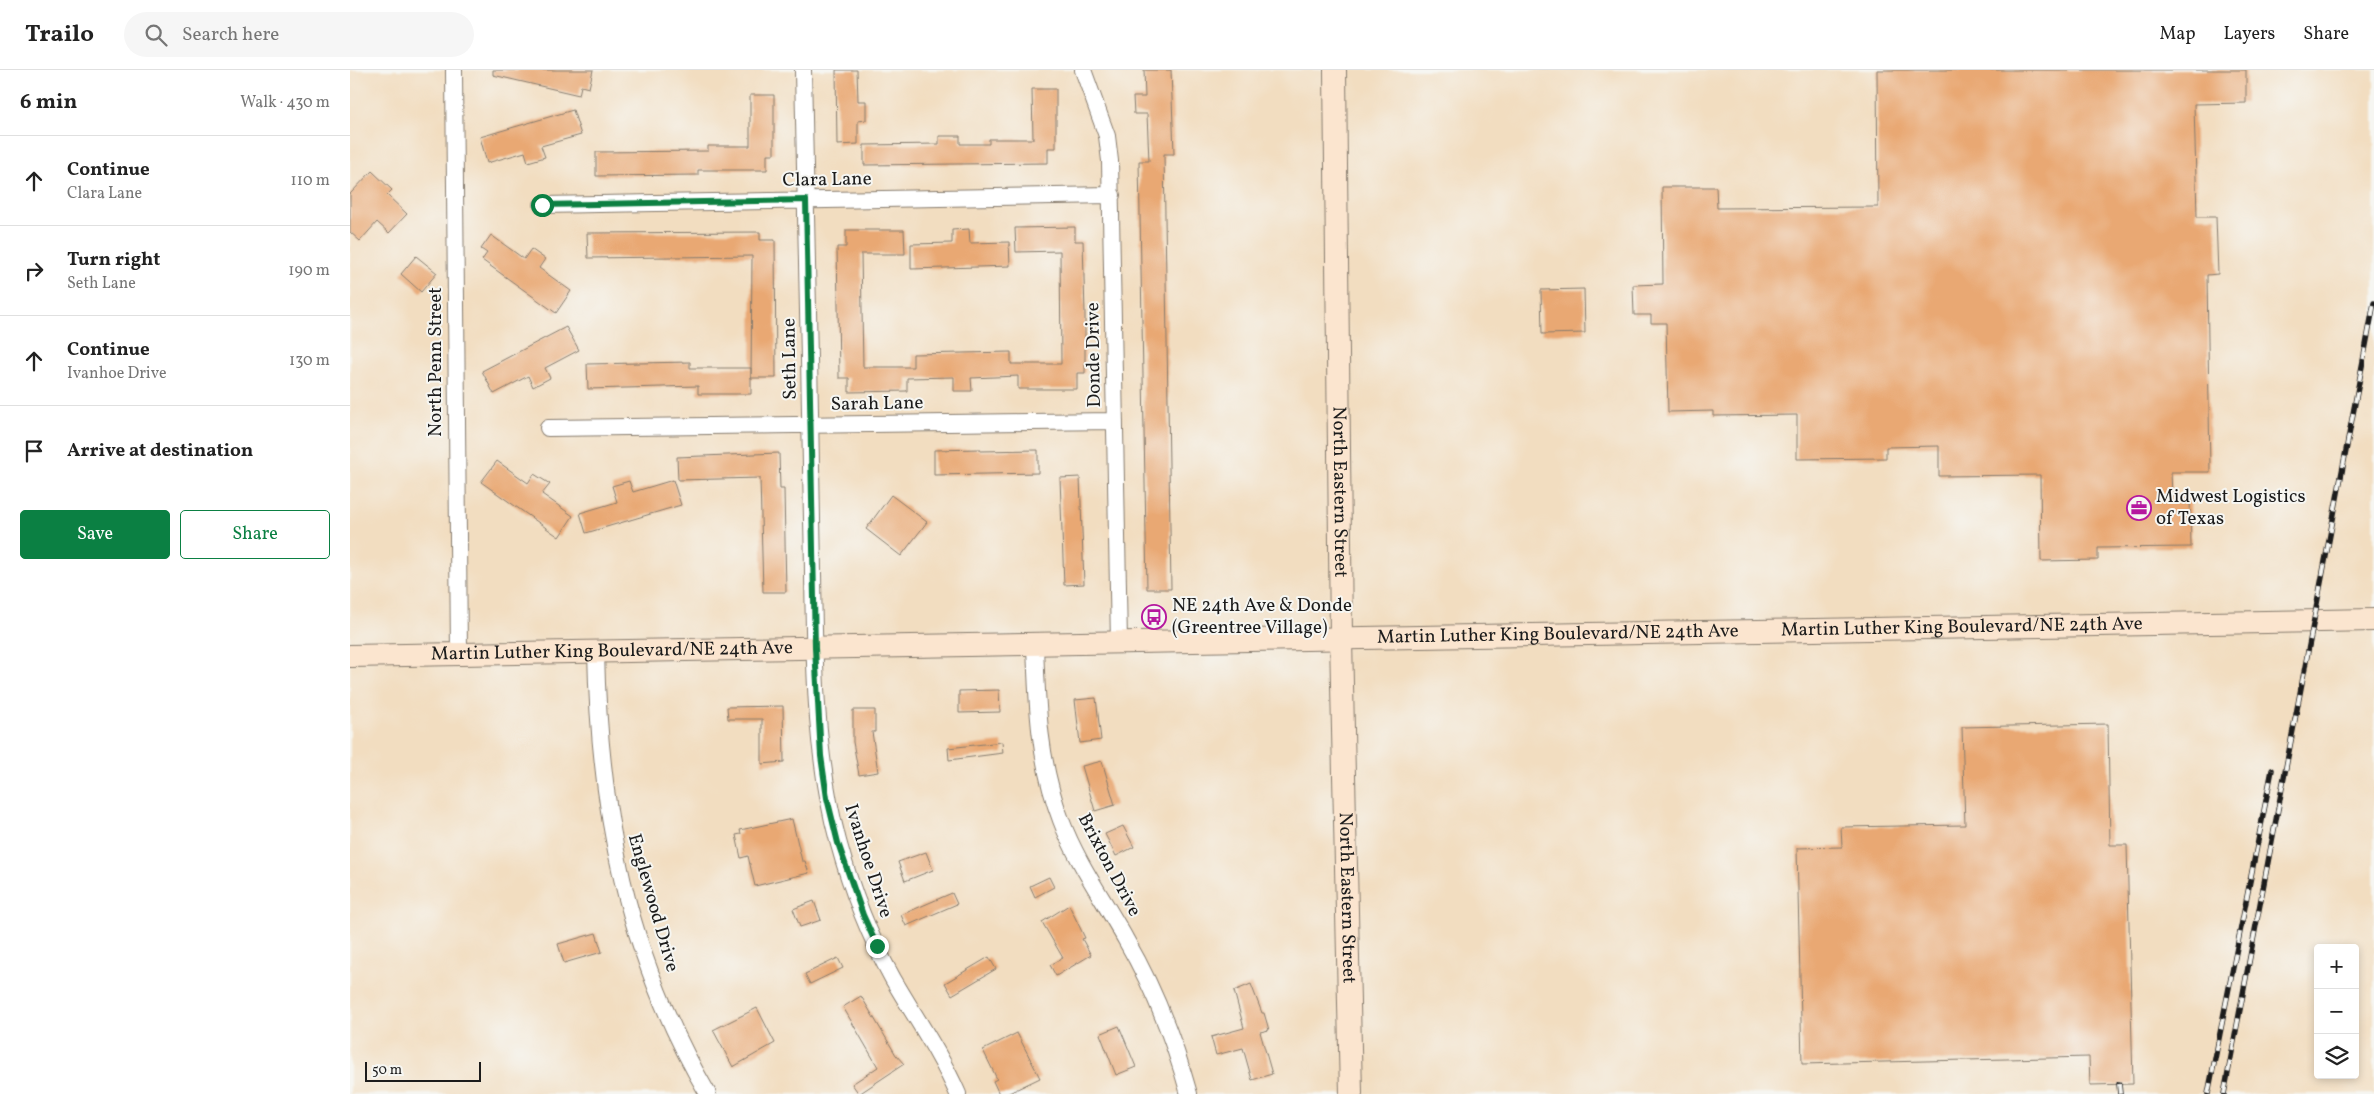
<!DOCTYPE html>
<html lang="en">
<head>
<meta charset="utf-8">
<style>
	body { margin:0; font-family:Vollkorn,serif; background:#f6f6f6; color:#222 }
	.controls { position:absolute; right:15px; bottom:15px; display:grid; overflow:hidden; border-radius:5px; box-shadow:0 2px 8px #0003 }
	.controls button { width:45px; height:45px; display:grid; place-items:center; padding:0; border:0; border-bottom:1px solid #e0e0e0; background:#fff; color:#222; font:25px sans-serif }
	.scale { position:absolute; left:15px; bottom:12px; width:116px; box-sizing:border-box; padding-left:5px; border:2px solid #1c1c1c; border-top:0; font-size:14px; line-height:18px; white-space:nowrap; color:#1c1c1c; -webkit-text-stroke:4px #f6f6f2; paint-order:stroke }
	.stop { position:absolute; width:15px; height:15px; margin:-11px; border:4px solid #0b8043; border-radius:50%; background:#fff }
	.stop.end { background:#0b8043; border-color:#fff; box-shadow:0 1px 5px #0008 }
	.list { margin:0; padding:0; list-style:none }
	h2 { display:flex; justify-content:space-between; align-items:center; height:65px; margin:0; padding:0 20px; font-size:21px }
	h2 small { font-size:16px; font-weight:400; color:#767676 }
	.list li { display:grid; grid-template-columns:32px 1fr auto; gap:15px; align-items:center; box-sizing:border-box; height:90px; padding:0 20px; border-top:1px solid #e0e0e0 }
	.list b { display:block; font-size:19px; white-space:nowrap }
	.list p { margin:0; font-size:16px; white-space:nowrap; color:#767676 }
	.list em { font-size:16px; font-style:normal; color:#767676 }
	.actions { display:flex; gap:10px; padding:15px 20px }
	.actions a { flex:1; padding:11px 0; border:1px solid #0b8043; border-radius:5px; text-align:center; font-size:18px; color:#0b8043 }
	.actions .main { background:#0b8043; color:#fff }
	.icon { flex:none; width:28px; height:28px; fill:none; stroke:currentColor; stroke-width:2; stroke-linecap:round; stroke-linejoin:round }
	.map { position:relative; flex:none; width:2024px; height:1024px; overflow:hidden }
	header { display:flex; align-items:center; gap:30px; box-sizing:border-box; height:70px; padding:0 25px; background:#fff; border-bottom:1px solid #e0e0e0 }
	header strong { font-size:24px }
	nav { display:flex; gap:28px; margin-inline-start:auto; font-size:18px }
	.search { width:350px; height:45px; background:#f6f6f6; display:flex; align-items:center; gap:12px; box-sizing:border-box; padding:0 18px; border-radius:28px; color:#767676; font-size:19px }
	main { display:flex }
	aside { flex:1; background:#fff }
	.map>svg:first-child { display:block }
</style>
</head>
<body>
<header>
<strong>Trailo</strong>
<div class="search"><svg class="icon" aria-label="search" viewBox="0 0 24 24"><circle cx="10" cy="10" r="6"/><path d="M15 15l6 6"/></svg>Search here</div>
<nav><a>Map</a><a>Layers</a><a>Share</a></nav>
</header>
<main>
<aside>
<h2>6 min<small>Walk · 430 m</small></h2>
<ul class="list">
<li><svg class="icon" aria-label="ahead" viewBox="0 0 24 24"><path d="M12 20V5M6 11l6-6 6 6"/></svg><div><b>Continue</b><p>Clara Lane</p></div><em>110 m</em></li>
<li><svg class="icon" aria-label="right" viewBox="0 0 24 24"><path d="M7 20v-9h11M14 6l5 5-5 5"/></svg><div><b>Turn right</b><p>Seth Lane</p></div><em>190 m</em></li>
<li><svg class="icon" aria-label="ahead" viewBox="0 0 24 24"><path d="M12 20V5M6 11l6-6 6 6"/></svg><div><b>Continue</b><p>Ivanhoe Drive</p></div><em>130 m</em></li>
<li><svg class="icon" aria-label="arrive" viewBox="0 0 24 24"><path d="M6 21V4h12l-3 4 3 4H6"/></svg><div><b>Arrive at destination</b></div></li>
</ul>
<div class="actions"><a class="main">Save</a><a>Share</a></div>
</aside>
<div class="map">
<svg width="2024" height="1024" viewBox="0 0 2024 1024">
	<rect width="100%" height="100%" fill="#f6f6f2"/>
	<filter id="ink" filterUnits="userSpaceOnUse"><feTurbulence type="fractalNoise" baseFrequency=".02" numOctaves="2"/><feDisplacementMap in="SourceGraphic" scale="10" xChannelSelector="R" yChannelSelector="G"/><feConvolveMatrix kernelMatrix="1 2 1 2 8 2 1 2 1" color-interpolation-filters="sRGB"/></filter>
	<filter id="wash" filterUnits="userSpaceOnUse"><feTurbulence type="fractalNoise" baseFrequency=".0096" numOctaves="4" result="noise"/><feDisplacementMap in="SourceGraphic" scale="20" xChannelSelector="R" yChannelSelector="G"/><feGaussianBlur stdDeviation="1.12" result="paint"/><feColorMatrix in="noise" values="0 0 0 0 0 0 0 0 0 0 0 0 0 0 0 0 0 1.4 0 .05"/><feComposite in="paint" operator="in"/></filter>
	<g filter="url(#wash)">
		<rect width="100%" height="100%" fill="#f2ddc0"/>
		<g id="blocks">
			<path fill="#e9a873" d="M143,0H243L239,18L231,16L229,25L143,5Z
				M486,0H507L508,31H516V50L508,51V74L487,75Z
				M794,0H821L824,84H814L821,519H797L789,91H799L797,44H784L783,27H795Z
				M1527,0H1896V33L1844,34L1847,147H1866L1868,204L1857,205L1860,402H1821L1822,426H1840L1841,477L1748,478V490L1691,491L1690,405L1589,406V376L1536,377V388L1447,389V345L1363,346V341L1318,342L1316,253H1301V245H1284L1283,215L1313,214L1312,117H1366L1367,138L1528,137Z
				M682,19H706V78H698V93L514,95V75L589,74V66H610V74H639V69H683Z
				M400,25H424V84H417V100H348V105L246,106V82L358,81V76H400Z
				M223,40L231,65L191,76L195,87L178,92L175,82L137,93L130,67Z
				M22,101L42,120L37,125L57,144L39,163L27,152L10,171L0,162V124Z
				M725,157V171H733L735,244V303H727V319H668V306L621,308L622,321H604V307L557,308V321L499,322V308H489L488,235L487,177H496V160H554L555,184H511L513,297H563V284L661,282V294H711L710,181L666,182L665,158Z
				M619,159L620,173L659,172L660,196L561,199V174L602,173V160Z
				M410,162V170H425L426,308H401L402,186L238,188L237,163Z
				M141,165L174,189L181,179L195,189L189,198L221,221L206,243L132,190L137,183L131,179Z
				M66,186L87,203L71,222L51,204Z
				M1234,219L1235,263L1192,264L1191,220Z
				M216,257L229,280L195,298L200,308L183,317L178,306L144,324L132,301Z
				M340,292V298H401V324H348V316L238,319L237,294Z
				M630,379V381L688,380V403L584,405V380Z
				M429,383L430,419H434L436,522H413L410,408L328,410L327,387Z
				M147,391L178,413L184,404L200,414L192,424L223,446L209,467L131,412Z
				M730,407L734,514L714,515L710,408Z
				M323,410L331,435L236,463L230,443L267,432L262,416L279,411L283,422Z
				M541,425L577,452L551,486L516,459Z
				M649,620L650,642L609,643V621Z
				M746,628L751,670L730,673L725,630Z
				M433,636L434,692L412,694V649H378L377,637Z
				M503,640H525V662H522L528,702L509,705L503,672Z
				M1758,654L1760,775H1777L1783,1014L1740,1015L1739,987L1452,994L1447,778L1492,777L1491,757L1615,755L1612,657Z
				M652,672L653,683L599,690L598,678Z
				M752,691L765,735L745,741L732,696Z
				M442,749L452,791H455L459,803L405,816L398,786L391,788L386,765L391,764L390,760Z
				M773,756L784,777L766,786L755,764Z
				M576,782L583,800L555,811L548,792Z
				M699,807L704,817L685,827L680,816Z
				M602,823L607,834L556,856L551,845Z
				M464,831L471,850L450,857L443,839Z
				M719,835L735,868L732,869L741,885L706,906L700,895L713,888L692,852Z
				M246,863L252,882L214,893L208,874Z
				M639,887L646,899L602,925L595,913Z
				M488,888L493,898L460,914L455,904Z
				M901,914L912,943H914L919,960L910,962L922,1004L902,1010L893,978L866,985L861,967L894,958L884,921Z
				M511,926L546,985L554,994L509,1024L502,1014L528,997L493,937Z
				M407,938L425,973L383,997L363,960Z
				M769,956L786,997L766,1005L750,964Z
				M667,963L690,1008L657,1024H649L643,1011L647,1009L633,980Z"/>
		</g>
	</g>
	<g filter="url(#ink)">
		<use href="#blocks" fill-opacity="0" stroke="#877c6e" stroke-width="1"/>
		<g fill="none" stroke-linecap="round" stroke-linejoin="round">
			<defs>
				<path id="minor" d="M104,0L109,584
					M453,0C457,150 459,300 462,450C465,557 460,667 488,771C501,819 519,866 543,909C565,947 590,983 608,1024
					M733,0L757,66L760,91L769,573
					M192,135L762,125
					M198,358L765,351
					M685,575C687,635 689,693 711,750C727,793 754,830 776,870C804,918 824,970 839,1024
					M246,581C249,741 276,884 358,1024"/>
				<g id="secondary">
					<path id="s1" d="M985,0L991,569L1001,1024"/>
					<path id="s2" d="M0,586L2024,550"/>
				</g>
			</defs>
			<use href="#minor" stroke="#877c6e" stroke-width="18"/>
			<use href="#secondary" stroke="#877c6e" stroke-width="24"/>
			<use href="#minor" stroke="#fff" stroke-width="16"/>
			<use href="#secondary" stroke="#fbe5cf" stroke-width="22"/>
			<defs>
				<path id="rail" d="M1769,1014L1770,1024
					M1858,1024L1922,700
					M1874,1024L2024,233"/>
			</defs>
			<use href="#rail" stroke="#1c1c1c" stroke-width="5.5"/>
			<use href="#rail" stroke="#f6f6f2" stroke-width="4" stroke-dasharray="11" stroke-linecap="butt"/>
		</g>
	</g>
	<g fill="none" stroke-linecap="round" stroke-linejoin="round" filter="url(#ink)">
		<path stroke="#0b8043" stroke-width="6" d="M192,135L456,130L465,578L471,686L477,728L488,773L513,845L527,876"/>
	</g>
	<defs>
		<symbol id="office-ring" viewBox="-11 -11 22 22"><circle r="9.5" fill="#f6f6f2" stroke="#b5179e" stroke-width="1.5"/><path d="M-6-3h4V-5.5h4V-3h4V5H-6ZM-1-4.5V-3h2v-1.5ZM-6 0V1H6V0Z" fill="#b5179e"/></symbol>
		<symbol id="bus-ring" viewBox="-11 -11 22 22"><circle r="9.5" fill="#f6f6f2" stroke="#b5179e" stroke-width="1.5"/><path d="M-5-6H5V4H4V6H2V4H-2V6H-4V4H-5ZM-3.5-4V0h7V-4ZM-3.5 1.2v1.5H-2V1.2ZM2 1.2v1.5H3.5V1.2Z" fill="#b5179e"/></symbol>
	</defs>
	<g fill-rule="evenodd">
		<use href="#office-ring" x="1775" y="424" width="28" height="28"/>
		<use href="#bus-ring" x="790" y="533" width="28" height="28"/>
	</g>
	<g text-anchor="middle" dominant-baseline="central" stroke-width="4" stroke-linejoin="round" paint-order="stroke">
		<g font-size="19" fill="#1c1c1c" stroke="#f6f6f2">
			<text transform="translate(477 110) rotate(-1)">Clara Lane</text>
			<text transform="translate(744 285) rotate(-91)">Donde Drive</text>
			<text transform="translate(440 289) rotate(-91)">Seth Lane</text>
			<text transform="translate(86 292) rotate(-90)">North Penn Street</text>
			<text transform="translate(527 334) rotate(-1)">Sarah Lane</text>
			<text stroke="none"><textPath href="#s1" startOffset="422">North Eastern Street</textPath></text>
			<text stroke="none"><textPath href="#s2" startOffset="1612">Martin Luther King Boulevard/NE 24th Ave</textPath></text>
			<text stroke="none"><textPath href="#s2" startOffset="1208">Martin Luther King Boulevard/NE 24th Ave</textPath></text>
			<text stroke="none"><textPath href="#s2" startOffset="262">Martin Luther King Boulevard/NE 24th Ave</textPath></text>
			<text transform="translate(518 791) rotate(72)">Ivanhoe Drive</text>
			<text transform="translate(759 795) rotate(62)">Brixton Drive</text>
			<text stroke="none"><textPath href="#s1" startOffset="828">North Eastern Street</textPath></text>
			<text transform="translate(303 833) rotate(74)">Englewood Drive</text>
		</g>
		<g font-size="19" fill="#1c1c1c" stroke="#f6f6f2" text-anchor="start">
			<text x="1806" y="427">Midwest Logistics<tspan x="1806" dy="22">of Texas</tspan></text>
			<text x="822" y="536">NE 24th Ave &amp; Donde<tspan x="822" dy="22">(Greentree Village)</tspan></text>
		</g>
	</g>
</svg>
<div class="controls">
<button>+</button>
<button>−</button>
<button><svg class="icon" aria-label="layers" viewBox="0 0 24 24"><path d="M12 4l9 5-9 5-9-5zM3 14l9 5 9-5"/></svg></button>
</div>
<div class="scale">50 m</div>
<div class="stop" style="left:192px;top:135px"></div>
<div class="stop end" style="left:527px;top:876px"></div>
</div>
</main>
</body>
</html>
